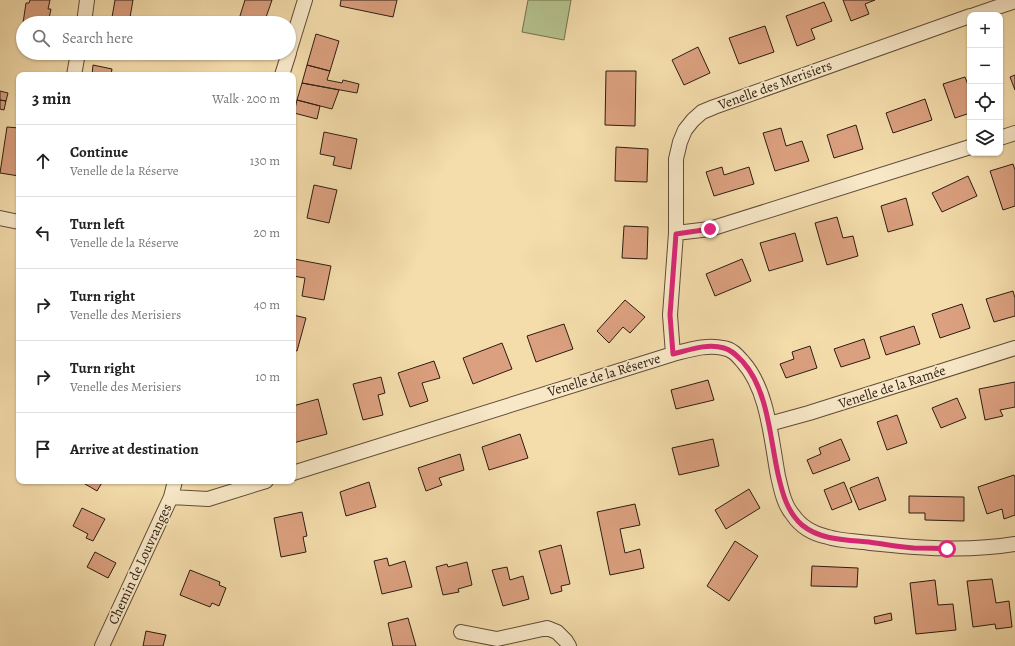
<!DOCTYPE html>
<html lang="en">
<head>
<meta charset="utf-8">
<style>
	body { margin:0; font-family:Alegreya,serif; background:#f6f6f6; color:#222 }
	.controls { position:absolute; right:12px; top:12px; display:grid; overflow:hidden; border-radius:8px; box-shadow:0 1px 3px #0004 }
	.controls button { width:36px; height:36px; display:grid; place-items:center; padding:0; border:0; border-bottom:1px solid #e0e0e0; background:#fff; color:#222; font:20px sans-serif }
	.stop { position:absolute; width:12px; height:12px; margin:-9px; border:3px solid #db2777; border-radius:50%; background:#fff }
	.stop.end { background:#db2777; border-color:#fff; box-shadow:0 1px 4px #0008 }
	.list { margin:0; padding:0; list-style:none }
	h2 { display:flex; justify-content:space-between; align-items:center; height:52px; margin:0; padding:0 16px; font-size:17px }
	h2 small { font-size:13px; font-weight:400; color:#767676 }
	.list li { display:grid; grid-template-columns:26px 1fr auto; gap:12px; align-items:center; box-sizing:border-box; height:72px; padding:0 16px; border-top:1px solid #e0e0e0 }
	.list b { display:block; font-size:15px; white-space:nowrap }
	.list p { margin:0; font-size:13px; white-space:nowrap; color:#767676 }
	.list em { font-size:13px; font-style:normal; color:#767676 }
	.icon { flex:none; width:22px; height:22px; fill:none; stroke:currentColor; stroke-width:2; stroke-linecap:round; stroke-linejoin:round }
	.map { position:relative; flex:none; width:1015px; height:646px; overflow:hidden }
	.search { position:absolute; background:#fff; box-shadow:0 1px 3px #0004; left:16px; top:16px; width:280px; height:44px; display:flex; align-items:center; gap:10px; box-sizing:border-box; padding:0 14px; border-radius:22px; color:#767676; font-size:15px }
	.panel { position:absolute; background:#fff; box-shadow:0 1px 3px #0004; left:16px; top:72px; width:280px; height:412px; border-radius:8px }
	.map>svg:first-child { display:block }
</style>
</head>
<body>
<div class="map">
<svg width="1015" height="646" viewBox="0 0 1015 646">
	<rect width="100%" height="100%" fill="#f4dcab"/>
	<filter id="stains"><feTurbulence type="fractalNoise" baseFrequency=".005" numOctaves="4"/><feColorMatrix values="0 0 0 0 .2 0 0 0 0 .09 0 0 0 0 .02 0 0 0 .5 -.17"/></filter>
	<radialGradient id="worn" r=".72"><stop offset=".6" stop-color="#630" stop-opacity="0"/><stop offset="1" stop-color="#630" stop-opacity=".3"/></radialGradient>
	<path fill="#b5c28d" stroke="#717050" d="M528,0H571L564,40L522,32Z"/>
	<path fill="#dba07f" stroke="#2d1d12" d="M30,0H50L48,9H51L48,23H23L26,3H29Z
		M115,0H133L129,23H111Z
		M245,0H272L264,23H251L239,19Z
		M341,0H397L393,17L340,6Z
		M843,0H875L865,4L869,14L851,21Z
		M824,2L832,21L811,29L815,39L797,46L786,16Z
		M765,26L774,52L739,64L729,38Z
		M316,34L339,41L330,71L307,65Z
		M698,47L710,73L684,85L672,60Z
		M93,65L112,69L111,75H92Z
		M307,65L330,71L327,80L342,83L343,80L359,84L357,93L302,83Z
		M606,71H636L635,126L605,125Z
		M1015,75V90L1010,77Z
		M965,77L970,90V113L955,118L943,84Z
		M302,83L339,90L332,109L297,100Z
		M0,91L8,93L6,101L0,100Z
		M925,99L932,120L893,133L886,113Z
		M0,100L6,101L4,110L0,109Z
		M297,100L320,106L317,119L294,113Z
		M856,125L863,149L834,158L827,135Z
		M7,127L19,128V176L0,173Z
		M781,128L786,146L802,141L809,161L775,171L763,133Z
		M324,132L357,139L351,169L333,165L335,157L320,154Z
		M616,147L648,149L647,182L615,181Z
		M1013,164L1015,170V206L1003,210L990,171Z
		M722,167L724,175L749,167L754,184L714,196L706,172Z
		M968,176L977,196L942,212L932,193Z
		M314,185L337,190L329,223L307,218Z
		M906,198L913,225L888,232L881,206Z
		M837,217L843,238L853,236L858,256L827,265L815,223Z
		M624,226L648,227L647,259L622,258Z
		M795,233L803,261L769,271L760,243Z
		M294,259L331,266L324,300L302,296L305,278L293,276Z
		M742,259L751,281L715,296L706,274Z
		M1013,291L1015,298V316L994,322L986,299Z
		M625,300L645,317L630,333L623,327L609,343L597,331Z
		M962,304L970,328L940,338L932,314Z
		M293,315L306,318L297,351L293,350Z
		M564,324L573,349L536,362L527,336Z
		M914,326L920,344L886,355L880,337Z
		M864,339L870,358L841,367L834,349Z
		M502,343L512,369L473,384L463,358Z
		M810,346L817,368L786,378L780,364L794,359L792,352Z
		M434,361L440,378L422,383L428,401L410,407L398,373Z
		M381,377L385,393L378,395L383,415L363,420L353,384Z
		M708,380L714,400L676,409L671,390Z
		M1015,382V407L1000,410L1003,416L985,420L979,389Z
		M957,398L966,418L941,428L932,408Z
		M318,399L327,434L293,443V406Z
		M897,415L907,443L887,450L877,422Z
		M520,434L528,458L489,470L482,447Z
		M713,439L719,466L679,475L672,448Z
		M841,439L850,460L813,474L807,460L821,454L819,448Z
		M460,454L464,470L439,478L442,485L426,491L418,468Z
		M1014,475L1015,477V515L1004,519L1002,509L987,514L978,487Z
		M878,477L886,500L859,510L850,488Z
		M80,481H103L97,491Z
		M369,482L376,507L346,516L340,492Z
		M844,482L852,502L832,510L824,490Z
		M749,489L760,508L726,529L715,510Z
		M909,496L964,497V521L925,520V513H909Z
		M635,504L640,525L620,529L625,553L640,549L644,568L610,575L597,512Z
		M82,508L105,519L93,541L86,538L88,534L73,526Z
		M302,512L307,536L303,537L306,552L281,557L274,518Z
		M735,541L758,556L729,601L707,586Z
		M561,545L570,584L561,586L562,591L551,594L539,551Z
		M95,552L116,563L108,578L87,567Z
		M387,558L389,566L405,561L412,587L382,594L374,561Z
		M467,562L472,585L458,589L459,592L443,595L436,567L447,564L448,567Z
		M812,566L858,568L857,587L811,586Z
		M507,567L510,580L523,576L529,599L503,606L492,570Z
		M190,570L220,582L219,585L226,588L219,606L212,603L210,607L180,595Z
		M992,579L996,603L1009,601L1012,627L996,629L995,624L973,627L967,581Z
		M935,580L938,605L953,604L956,630L916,634L910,583Z
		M891,613L892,620L875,624L874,617Z
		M408,618L416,646H393L388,623Z
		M146,631L166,635L163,646H143Z"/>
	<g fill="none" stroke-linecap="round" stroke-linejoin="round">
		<defs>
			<path id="street" d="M974,15L1015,1
				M84,23L87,0
				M289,52L305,0
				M74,75L78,53
				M282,75L289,53
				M1000,138L1015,133
				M0,218L19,222
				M676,233L710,229L970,147
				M673,354L670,315L676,233V159L680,142L685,130L693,120L702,112L714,107L970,16
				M769,424L809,413L1015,348
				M293,473L673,354C689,350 707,344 723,348C732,349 737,355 743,362C768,390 771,439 778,476C781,489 784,505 793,515C801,527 814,534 828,537C840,541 857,541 870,543C918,548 967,552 1015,544
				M171,497L208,499L266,481
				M461,632L497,639L547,628L557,632L566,641L569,646
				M102,646L171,497L175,481"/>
		</defs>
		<use href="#street" stroke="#5f4d38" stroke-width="16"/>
		<use href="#street" stroke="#f8e8c8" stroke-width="14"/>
	</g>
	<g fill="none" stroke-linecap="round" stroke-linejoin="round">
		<path stroke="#db2777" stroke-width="5" d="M710,229L676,234L670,315L673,354C689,350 707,343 724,348C732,350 737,356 743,362C768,390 770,438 778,474C782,492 787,512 802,525C820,540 846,540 869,542C884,544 899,547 914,548C925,548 936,548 947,549"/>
	</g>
	<g text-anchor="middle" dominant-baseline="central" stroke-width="3.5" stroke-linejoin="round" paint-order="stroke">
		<g font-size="14" fill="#2d1d12" stroke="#f8e8c8">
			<text transform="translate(775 85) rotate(-20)">Venelle des Merisiers</text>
			<text transform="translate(604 375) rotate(-17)">Venelle de la Réserve</text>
			<text transform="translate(892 387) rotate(-18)">Venelle de la Ramée</text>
			<text transform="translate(140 564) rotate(-65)">Chemin de Louvranges</text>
		</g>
	</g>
	<rect width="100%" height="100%" filter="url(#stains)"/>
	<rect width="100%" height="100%" fill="url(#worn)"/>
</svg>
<div class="controls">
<button>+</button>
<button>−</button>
<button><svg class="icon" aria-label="locate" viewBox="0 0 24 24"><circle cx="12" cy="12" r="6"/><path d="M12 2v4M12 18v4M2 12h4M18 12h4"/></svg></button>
<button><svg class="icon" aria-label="layers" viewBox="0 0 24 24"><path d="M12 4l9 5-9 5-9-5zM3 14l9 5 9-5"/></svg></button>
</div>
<div class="stop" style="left:947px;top:549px"></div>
<div class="stop end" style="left:710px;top:229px"></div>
<div class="search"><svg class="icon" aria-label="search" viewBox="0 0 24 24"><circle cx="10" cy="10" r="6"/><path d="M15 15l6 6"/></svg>Search here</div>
<section class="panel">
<h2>3 min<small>Walk · 200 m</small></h2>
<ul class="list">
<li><svg class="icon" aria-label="ahead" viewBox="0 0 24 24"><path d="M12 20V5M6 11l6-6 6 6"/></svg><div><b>Continue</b><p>Venelle de la Réserve</p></div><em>130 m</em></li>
<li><svg class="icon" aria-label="left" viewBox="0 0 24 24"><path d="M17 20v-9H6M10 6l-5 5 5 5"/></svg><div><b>Turn left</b><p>Venelle de la Réserve</p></div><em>20 m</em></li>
<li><svg class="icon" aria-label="right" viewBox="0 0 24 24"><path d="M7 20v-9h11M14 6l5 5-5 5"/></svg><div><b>Turn right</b><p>Venelle des Merisiers</p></div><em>40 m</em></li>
<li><svg class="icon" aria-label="right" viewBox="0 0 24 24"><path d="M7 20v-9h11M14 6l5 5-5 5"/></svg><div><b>Turn right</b><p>Venelle des Merisiers</p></div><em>10 m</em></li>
<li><svg class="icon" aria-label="arrive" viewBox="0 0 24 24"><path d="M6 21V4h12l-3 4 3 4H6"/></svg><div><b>Arrive at destination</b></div></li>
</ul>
</section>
</div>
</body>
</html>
